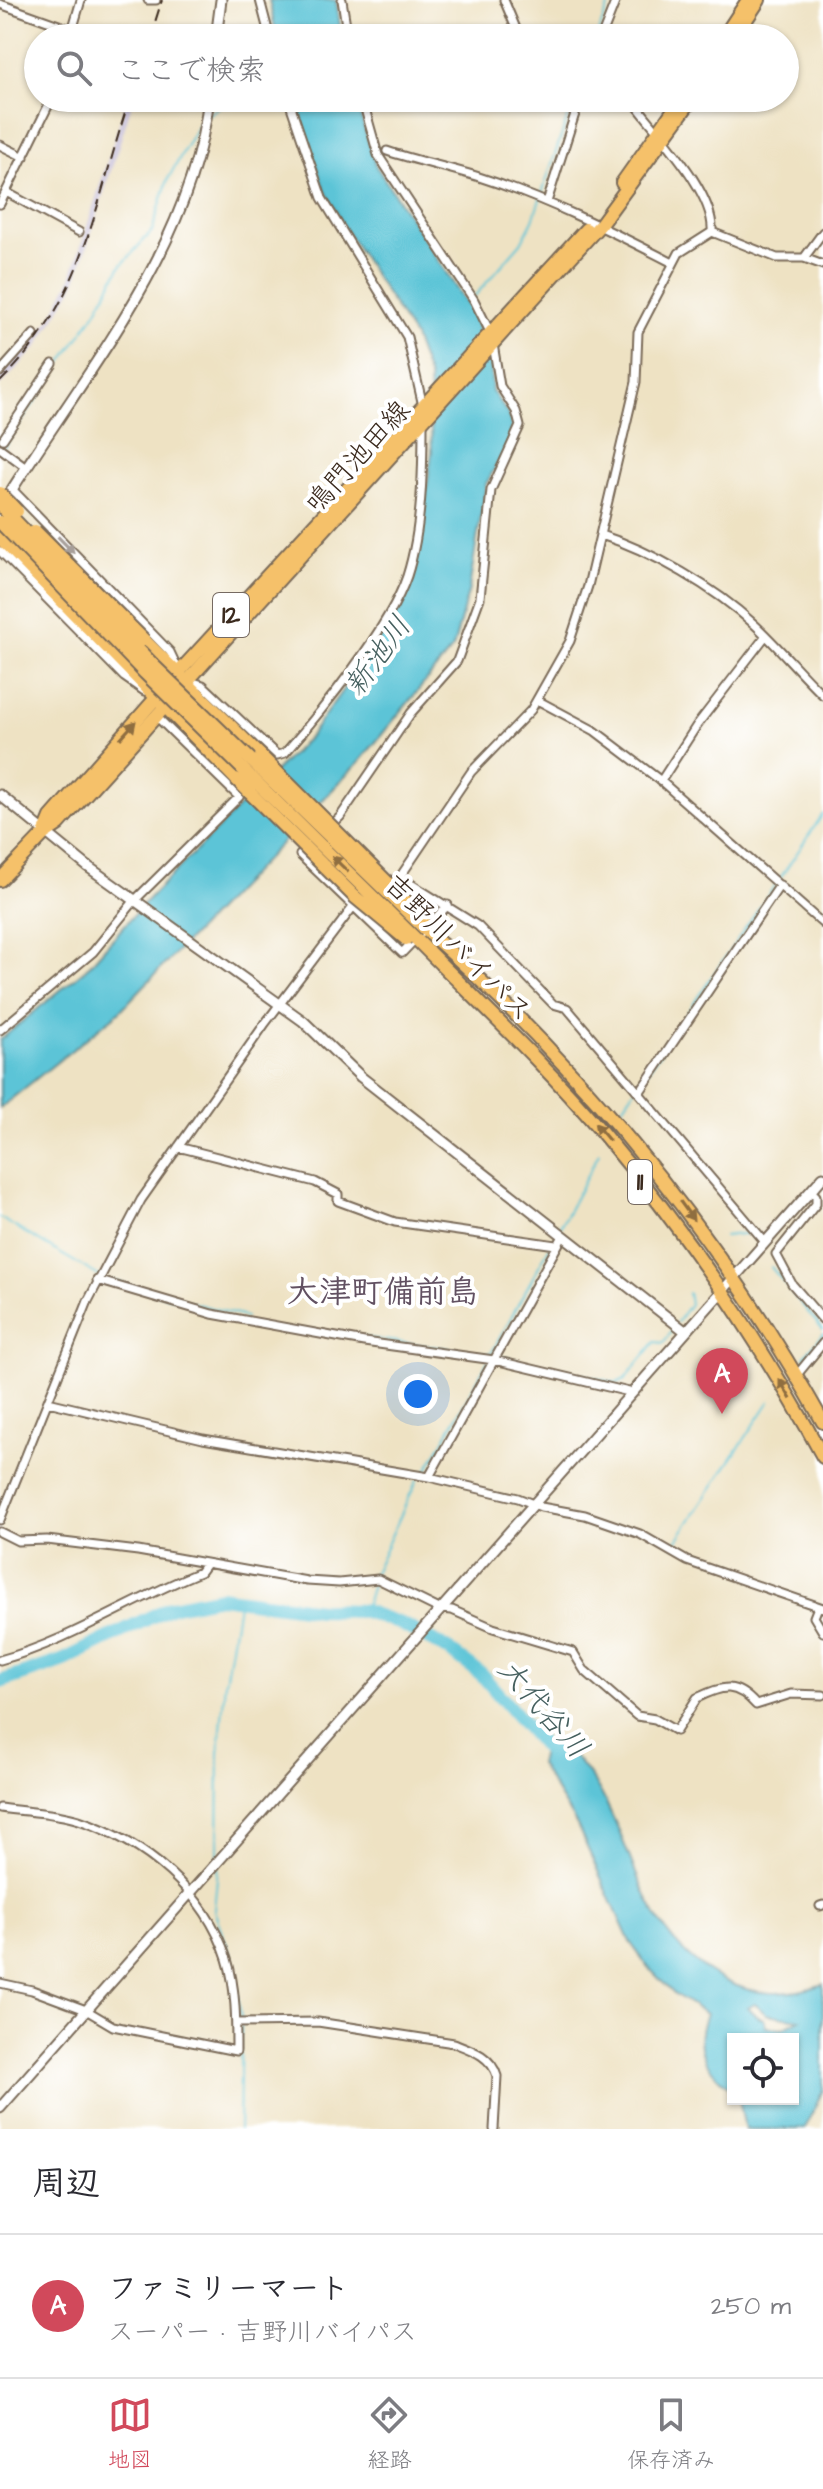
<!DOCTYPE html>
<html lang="ja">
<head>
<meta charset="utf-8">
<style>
	body { margin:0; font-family:"Architects Daughter","Klee One",sans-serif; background:#f2f2f3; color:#2b2b33 }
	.controls { position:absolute; right:24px; bottom:24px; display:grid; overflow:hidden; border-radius:0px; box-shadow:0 2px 6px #0004 }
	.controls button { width:72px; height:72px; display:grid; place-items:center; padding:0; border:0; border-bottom:2px solid #e1e1e2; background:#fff; color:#2b2b33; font:40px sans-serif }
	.you { position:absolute; left:418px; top:1394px; width:28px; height:28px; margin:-20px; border:6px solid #fff; border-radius:50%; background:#1a73e8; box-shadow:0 0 0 12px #1a73e833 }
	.badge { display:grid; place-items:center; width:52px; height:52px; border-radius:50%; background:#d1495b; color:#fff; font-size:26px; font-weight:700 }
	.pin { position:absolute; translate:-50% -66px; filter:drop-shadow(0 2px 4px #0008) }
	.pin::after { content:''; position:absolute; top:42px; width:28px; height:24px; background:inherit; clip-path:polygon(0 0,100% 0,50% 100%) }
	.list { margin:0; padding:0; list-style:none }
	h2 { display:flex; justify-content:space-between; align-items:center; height:104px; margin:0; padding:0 32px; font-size:34px }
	h2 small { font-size:26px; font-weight:400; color:#7c7c81 }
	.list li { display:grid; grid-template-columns:52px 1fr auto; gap:24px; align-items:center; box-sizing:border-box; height:144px; padding:0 32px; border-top:2px solid #e1e1e2 }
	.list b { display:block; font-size:30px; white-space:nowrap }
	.list p { margin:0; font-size:26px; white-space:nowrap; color:#7c7c81 }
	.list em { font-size:26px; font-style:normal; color:#7c7c81 }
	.icon { flex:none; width:44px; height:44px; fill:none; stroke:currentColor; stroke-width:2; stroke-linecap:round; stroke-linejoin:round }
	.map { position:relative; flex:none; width:823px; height:2129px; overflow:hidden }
	.search { position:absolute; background:#fff; box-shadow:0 2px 6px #0004; left:24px; right:24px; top:24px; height:88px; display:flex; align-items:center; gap:20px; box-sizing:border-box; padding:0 28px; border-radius:44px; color:#7c7c81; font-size:30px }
	.sheet { height:248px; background:#fff }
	nav { display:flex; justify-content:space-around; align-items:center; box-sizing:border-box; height:112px; border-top:2px solid #e1e1e2; background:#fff; font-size:22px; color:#7c7c81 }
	nav a { display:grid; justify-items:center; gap:4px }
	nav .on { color:#d1495b }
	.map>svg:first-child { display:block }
</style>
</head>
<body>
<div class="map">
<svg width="823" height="2129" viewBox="0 0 823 2129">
	<rect width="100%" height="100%" fill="#fff"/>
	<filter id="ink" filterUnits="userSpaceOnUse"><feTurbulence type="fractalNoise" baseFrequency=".0125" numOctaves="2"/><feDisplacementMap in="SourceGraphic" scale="16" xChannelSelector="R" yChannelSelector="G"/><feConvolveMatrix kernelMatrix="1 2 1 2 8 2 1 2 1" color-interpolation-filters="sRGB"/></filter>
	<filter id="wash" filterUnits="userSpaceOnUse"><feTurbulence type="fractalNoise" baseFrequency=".006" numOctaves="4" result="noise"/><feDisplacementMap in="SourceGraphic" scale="32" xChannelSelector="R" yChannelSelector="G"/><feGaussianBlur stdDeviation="1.8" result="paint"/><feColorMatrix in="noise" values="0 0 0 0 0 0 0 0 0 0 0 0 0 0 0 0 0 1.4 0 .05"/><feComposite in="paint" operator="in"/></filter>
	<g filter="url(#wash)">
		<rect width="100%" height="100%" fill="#eee2c3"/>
		<path fill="#c7c0d9" d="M127,98H134L75,284L38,346L0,386V378L49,321L70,281Z"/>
		<path fill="#5bc4d7" stroke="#4b777a" stroke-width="2" fill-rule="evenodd" d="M269,0H336L342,38H277Z
			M293,98H355L376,166L472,312L491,367L492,391L508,414L512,427L509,443L486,484L469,589L453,648L361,760L119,1012L0,1108V1040L86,969L147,900L309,737L401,608L414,576L432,452L429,378L414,337L345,229L324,188Z
			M562,1740C575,1758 592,1776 602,1795C640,1866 644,1938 723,1980C754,1996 789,1997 823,1984V2090L805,2129H745L739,2099H793V2039H733V2090C705,2068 692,2049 706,2014L673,1993L649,1968L630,1942L577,1825L539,1764L543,1747ZM755,2004L766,2014L800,2019L783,2028L766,2027L764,2019L757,2017L748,2008Z"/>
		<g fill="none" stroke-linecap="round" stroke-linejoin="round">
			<path stroke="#5bc4d7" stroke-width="2" d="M596,38L611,0
				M209,114L232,98
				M474,297L521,243L533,220L574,98
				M4,447L96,312L120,267L152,231L168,179L201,120
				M779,880L823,814
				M622,1108L775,885
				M0,1218L99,1276
				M560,1227L599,1153
				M724,1236L750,1233L753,1238
				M771,1267L823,1330
				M112,1281L245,1317
				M677,1322L690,1304L688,1293
				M358,1337L491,1354L550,1246
				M498,1356L617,1383L625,1379L655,1342L663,1343L674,1328
				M804,1357L823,1334
				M420,1474L427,1470L488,1361
				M673,1546L770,1401
				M373,1575L417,1480
				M364,1611L373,1581
				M218,1856L219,1753L225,1682L239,1598
				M218,1867L214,1910L235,1968L241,2020
				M239,2129L241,2026"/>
			<path stroke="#5bc4d7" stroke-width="14" d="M0,1682L62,1661L171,1607L220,1597L319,1610L364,1611L401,1624L446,1648L481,1674L556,1761"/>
		</g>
	</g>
	<g filter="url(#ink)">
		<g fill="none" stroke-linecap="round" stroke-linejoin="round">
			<defs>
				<path id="minor" d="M148,0H156
					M260,0L270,38
					M342,0L348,38
					M504,0L520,38
					M0,4L95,38
					M70,38L81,0
					M601,38L616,0
					M288,98L322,198L407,337L423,406
					M362,98L378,155L474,300L490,332
					M0,145L24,157
					M387,151C417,161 447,167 476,176C545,198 609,230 673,263
					M6,192L79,232
					M547,202L580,98
					M0,204L52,98
					M712,232L777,258H804L823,265
					M804,258L823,232
					M0,372L34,334
					M3,439L53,364
					M0,448L26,467
					M12,489L170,652L178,669
					M601,535C652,551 715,588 754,624C777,645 800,673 823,695
					M0,551L124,677L144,691
					M190,681L203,685L277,755L285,753C321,712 390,627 407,576C422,529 423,471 423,422
					M537,700L595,731L661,781L823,924
					M661,781L697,725L764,638
					M328,828L340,817L411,713L457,661L480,598L491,490L520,426L516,411L500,386L493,344
					M308,848L300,855L402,953L448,905
					M400,877L478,926L553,1004L567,1008L765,1242
					M387,883L400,877L471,772L531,710L570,641L588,586L636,382L638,332L679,253L712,232C715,191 654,130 631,98
					M0,1030L93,952L135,900L239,797L157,717
					M639,1093L780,885
					M178,1147L315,1182L338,1194V1201L395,1222L556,1245
					M811,1191L816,1196V1204L776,1254L792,1284L823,1320
					M97,1280L212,1314L364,1342L494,1360L629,1392
					M796,1376L823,1343
					M48,1402L203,1439L429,1477L518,1498L541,1507L585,1515L640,1534L687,1561L823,1608
					M429,1477L563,1236
					M0,1520L88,1301L141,1200L264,1025L353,907L373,892
					M0,1532L18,1541L47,1540L138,1551L307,1581L339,1583L378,1579L439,1609L452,1610L493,1628L573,1652L584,1670L637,1716L655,1719L676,1731L697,1698C723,1685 736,1682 756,1705L791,1694L823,1695
					M818,1607L814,1617L823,1632
					M0,1660C70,1641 132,1599 200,1572L206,1564
					M0,1808C26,1812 54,1812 79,1820C145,1842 205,1891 227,1959C236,1987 236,2021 236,2051L113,2026L86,2010L32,1990L0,1983
					M820,1906L823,1905
					M236,2023L318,2022L454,2043C472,2050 491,2056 497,2076L494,2129"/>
				<path id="tertiary" d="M216,38L221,0
					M3,504C82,375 191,252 209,98
					M0,795L87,866L303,1021L361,1077L685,1331
					M0,2108L823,1177"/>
				<path id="primary" d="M723,38L748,0
					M734,38L759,0
					M622,183L682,98
					M182,687L600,225L693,98
					M44,834L51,817L179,672L586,229
					M0,880L44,834L59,824L170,701"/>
				<path id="trunk" d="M0,538L236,779
					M144,640L261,756
					M426,930C585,1071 719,1236 823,1422
					M416,939C478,1002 544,1063 601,1131C686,1232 761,1342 823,1457"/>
			</defs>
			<use href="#minor" stroke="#7a6a58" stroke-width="11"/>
			<use href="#tertiary" stroke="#7a6a58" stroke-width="13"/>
			<use href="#primary" stroke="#7a6a58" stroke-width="16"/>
			<use href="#trunk" stroke="#7a6a58" stroke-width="16"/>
			<use href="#minor" stroke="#fff" stroke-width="7"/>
			<use href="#tertiary" stroke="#fff" stroke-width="9"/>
			<use href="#primary" stroke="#f5c16b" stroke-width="12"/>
			<use href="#trunk" stroke="#f5c16b" stroke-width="12"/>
			<path stroke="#3b2a1e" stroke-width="2" stroke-dasharray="12 6" stroke-linecap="butt" d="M150,38L162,0
				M0,382C85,300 94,205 130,98"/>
			<defs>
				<path id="trunk-bridge" d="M0,493L17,511
					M0,505L154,666L426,930
					M0,522L145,673L416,939
					M35,531L144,640
					M261,756L423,918
					M236,779L355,897L406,939"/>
			</defs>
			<use href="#trunk-bridge" stroke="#7a6a58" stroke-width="16" stroke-linecap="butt"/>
			<use href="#trunk-bridge" stroke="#f5c16b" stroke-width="12"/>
		</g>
		<defs><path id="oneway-solid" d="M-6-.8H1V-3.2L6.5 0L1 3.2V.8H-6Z" transform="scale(2)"/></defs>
		<use fill="#a79f9a" href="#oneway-solid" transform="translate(66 545) rotate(46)"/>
		<g fill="#8f6e41">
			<use href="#oneway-solid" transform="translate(128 730) rotate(-48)"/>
			<use href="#oneway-solid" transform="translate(340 864) rotate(-136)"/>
			<use href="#oneway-solid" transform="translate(602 1132) rotate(-130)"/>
			<use href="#oneway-solid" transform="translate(687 1211) rotate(54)"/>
			<use href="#oneway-solid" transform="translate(785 1389) rotate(-120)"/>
		</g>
	</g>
	<g text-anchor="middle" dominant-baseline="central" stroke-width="8" stroke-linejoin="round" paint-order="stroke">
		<g fill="#fff" stroke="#766a62" stroke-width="2">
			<rect x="213" y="593" width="36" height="44" rx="6"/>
			<rect x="628" y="1160" width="24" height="44" rx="6"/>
		</g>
		<g font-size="26" font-weight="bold" fill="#3b2a1e">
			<text x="231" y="615">12</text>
			<text x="640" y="1182">11</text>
		</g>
		<g font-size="28" fill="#3b2a1e" stroke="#fff">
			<text transform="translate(358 457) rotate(-48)">鳴門池田線</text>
			<text transform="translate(458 948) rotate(45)">吉野川バイパス</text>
		</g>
		<g font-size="30" font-style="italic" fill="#46605f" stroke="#fff">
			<text transform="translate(378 656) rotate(-54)">新池川</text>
			<text transform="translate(543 1709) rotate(49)">大代谷川</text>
		</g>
		<g font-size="32" font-weight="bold" fill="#625162" stroke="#fff">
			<text x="383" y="1292">大津町備前島</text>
		</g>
	</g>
</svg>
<div class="controls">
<button><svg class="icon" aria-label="locate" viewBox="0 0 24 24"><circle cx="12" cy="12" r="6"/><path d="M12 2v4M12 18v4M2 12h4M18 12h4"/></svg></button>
</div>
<div class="you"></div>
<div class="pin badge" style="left:722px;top:1414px">A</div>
<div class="search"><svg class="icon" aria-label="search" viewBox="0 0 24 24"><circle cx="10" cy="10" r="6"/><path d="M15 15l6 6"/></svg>ここで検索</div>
</div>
<section class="sheet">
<h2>周辺<small></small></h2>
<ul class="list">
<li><span class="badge">A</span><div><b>ファミリーマート</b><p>スーパー · 吉野川バイパス</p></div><em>250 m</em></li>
</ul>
</section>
<nav>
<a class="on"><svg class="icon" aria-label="map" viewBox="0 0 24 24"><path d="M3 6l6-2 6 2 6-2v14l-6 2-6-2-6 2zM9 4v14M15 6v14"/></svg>地図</a>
<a><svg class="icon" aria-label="directions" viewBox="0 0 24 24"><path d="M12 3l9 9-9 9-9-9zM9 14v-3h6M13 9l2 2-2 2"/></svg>経路</a>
<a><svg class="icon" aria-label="saved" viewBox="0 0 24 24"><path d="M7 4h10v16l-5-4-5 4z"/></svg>保存済み</a>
</nav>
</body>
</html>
